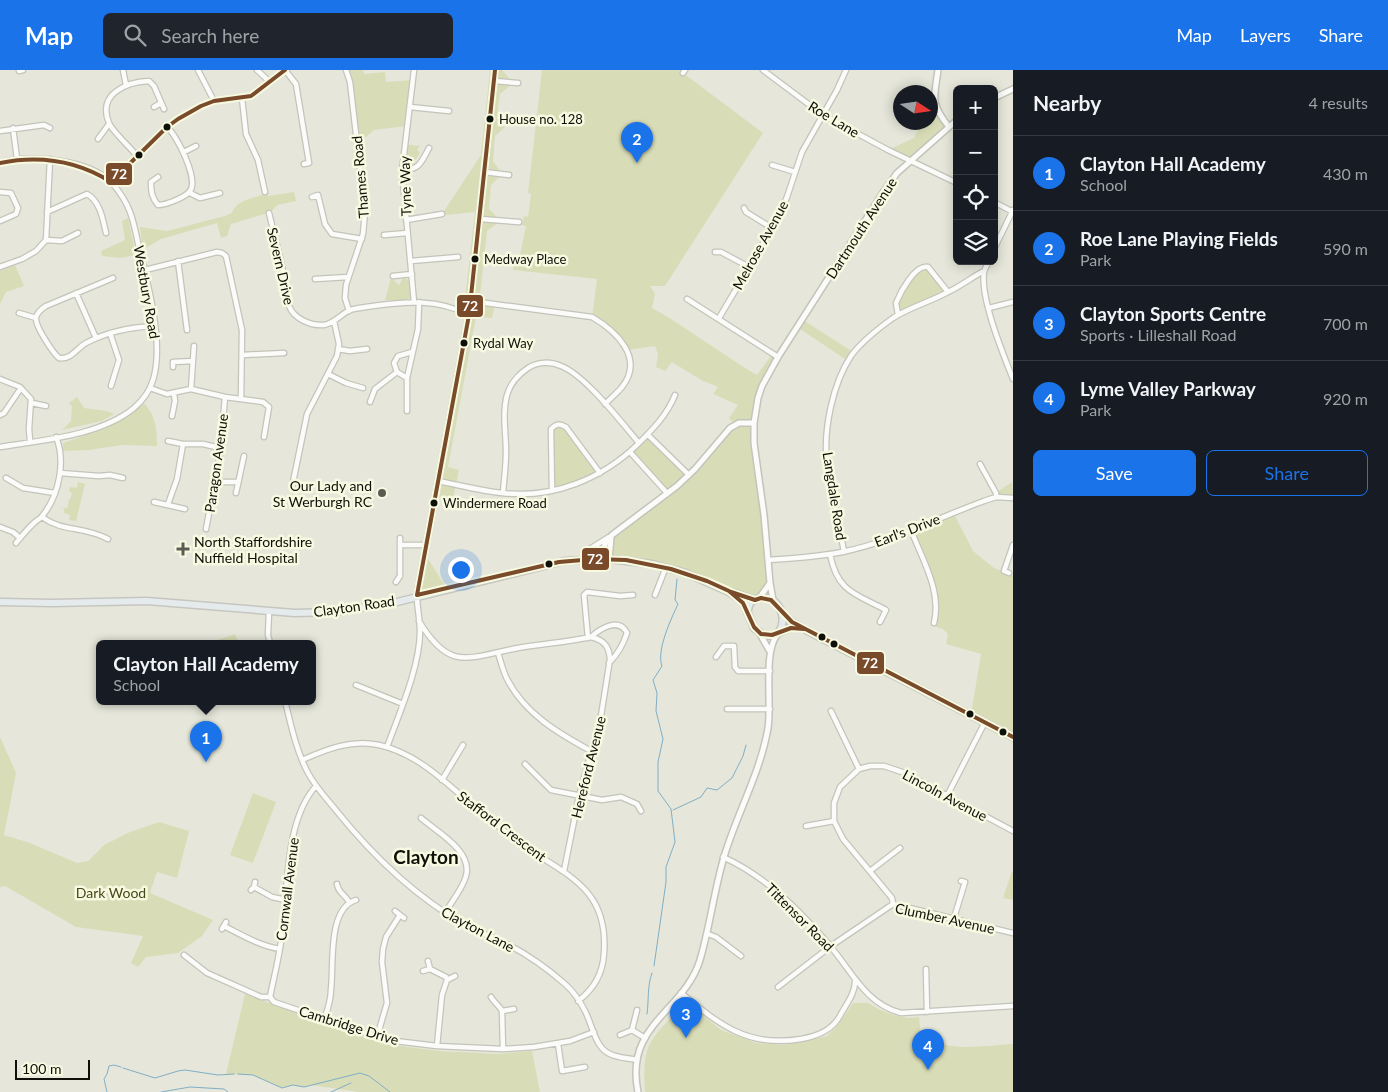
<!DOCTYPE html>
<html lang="en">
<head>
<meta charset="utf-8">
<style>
	body { margin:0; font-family:Lato,sans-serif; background:#20242c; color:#f1f3f6 }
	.controls { position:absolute; right:15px; top:15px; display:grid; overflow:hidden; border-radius:8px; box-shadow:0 2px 12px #0003 }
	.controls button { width:45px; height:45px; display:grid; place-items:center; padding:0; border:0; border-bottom:1px solid #363941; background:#171b24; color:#f1f3f6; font:25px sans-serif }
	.compass { position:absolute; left:893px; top:15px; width:45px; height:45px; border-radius:50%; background:#171b24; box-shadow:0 2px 12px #0003; rotate:102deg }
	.scale { position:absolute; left:15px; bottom:12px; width:75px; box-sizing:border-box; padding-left:5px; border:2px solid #0f1008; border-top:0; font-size:14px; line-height:18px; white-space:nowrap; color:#0f1008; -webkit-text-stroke:4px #f7fae1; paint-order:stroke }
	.you { position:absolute; left:460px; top:499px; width:18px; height:18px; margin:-12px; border:4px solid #fff; border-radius:50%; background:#1a73e8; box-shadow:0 0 0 8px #1a73e833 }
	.badge { display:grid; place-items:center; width:32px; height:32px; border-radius:50%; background:#1a73e8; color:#fff; font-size:16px; font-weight:700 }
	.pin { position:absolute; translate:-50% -41px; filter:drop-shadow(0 1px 2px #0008) }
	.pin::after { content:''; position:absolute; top:26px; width:18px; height:15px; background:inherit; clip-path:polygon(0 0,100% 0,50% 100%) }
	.popup { position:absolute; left:96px; top:570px; width:220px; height:65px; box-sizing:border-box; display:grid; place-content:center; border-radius:8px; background:#171b24; filter:drop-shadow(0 1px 4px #0005); font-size:16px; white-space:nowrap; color:#9ea1a6 }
	.popup b { font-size:19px; color:#f1f3f6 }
	.popup::after { content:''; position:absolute; left:50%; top:100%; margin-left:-10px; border:10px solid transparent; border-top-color:#171b24 }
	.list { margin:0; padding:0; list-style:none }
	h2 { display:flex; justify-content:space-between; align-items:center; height:65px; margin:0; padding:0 20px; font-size:21px }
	h2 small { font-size:16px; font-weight:400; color:#9ea1a6 }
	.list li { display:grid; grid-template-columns:32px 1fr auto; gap:15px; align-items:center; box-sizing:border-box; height:75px; padding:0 20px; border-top:1px solid #363941 }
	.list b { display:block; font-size:19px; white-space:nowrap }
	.list p { margin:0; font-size:16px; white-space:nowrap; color:#9ea1a6 }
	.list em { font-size:16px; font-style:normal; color:#9ea1a6 }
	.actions { display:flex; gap:10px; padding:15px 20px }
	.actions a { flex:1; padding:11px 0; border:1px solid #1a73e8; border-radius:8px; text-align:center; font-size:18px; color:#1a73e8 }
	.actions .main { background:#1a73e8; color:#fff }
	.icon { flex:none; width:28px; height:28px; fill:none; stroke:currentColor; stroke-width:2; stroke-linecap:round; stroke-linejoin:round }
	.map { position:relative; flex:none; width:1013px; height:1022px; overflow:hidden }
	header { display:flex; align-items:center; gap:30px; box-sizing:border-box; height:70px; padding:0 25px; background:#1a73e8; color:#fff }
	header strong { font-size:24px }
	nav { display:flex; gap:28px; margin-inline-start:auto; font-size:18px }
	.search { width:350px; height:45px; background:#20242c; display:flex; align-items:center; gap:12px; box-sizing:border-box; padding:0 18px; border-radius:8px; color:#9ea1a6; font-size:19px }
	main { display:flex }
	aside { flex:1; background:#171b24 }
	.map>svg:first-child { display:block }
</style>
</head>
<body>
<header>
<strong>Map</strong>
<div class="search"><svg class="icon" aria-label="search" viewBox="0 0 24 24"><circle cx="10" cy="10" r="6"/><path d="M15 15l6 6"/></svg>Search here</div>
<nav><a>Map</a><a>Layers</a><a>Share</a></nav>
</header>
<main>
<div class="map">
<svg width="1013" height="1022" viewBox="0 0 1013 1022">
	<rect width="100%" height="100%" fill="#e6e7da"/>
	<path fill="#d9ddb7" d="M346,0H363L364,4L385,2L386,12L413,10L407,56L374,60L366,67L357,71L350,12Z
		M490,0H502L511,10L512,14L500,24L497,48L505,57L495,66L493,91L502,104L491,115L489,139L499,149V152L487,161L480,226L482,233L495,234L492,248L476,247L448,397L459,400L453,429L439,427L435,428L449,352H445L465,243L464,238L475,142L447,145L442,144L481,85Z
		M542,0H679L763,63L665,216H650L655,224L652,238L668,247L745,298L757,305L773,283L778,287L762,316L754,353L770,513L755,530L652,494L586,489L585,482L612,465L667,423L630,382L648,365L689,405L735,354L729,348L738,335L713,324L718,317L701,310L672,292L665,301L656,297L658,284L655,276L627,280L622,272L592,247L597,209L513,200L515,190H519L526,156L522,155L524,146L528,147L531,124L528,123Z
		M934,31L949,57L911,90L888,80L914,68L921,53L931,52V35Z
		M404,74L420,76L417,79L420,83L413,94L416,99L402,101Z
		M294,122L296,131L277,135L271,142L231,154L227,166L221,168L217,153L161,169L144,179L142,176L140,157L167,161L225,146L232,143C236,129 254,129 266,123L268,126Z
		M128,148L136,185L121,188L102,186L101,181L125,170L122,151Z
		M15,195L24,216L6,222L0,234V201Z
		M923,198L927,199L946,221L900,240L898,235L901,227L920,199Z
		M391,208L399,215L403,208L407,209L411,213L410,228L400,231L385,230Z
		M803,250L853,282L848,291L797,257Z
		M77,327L84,338L107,341L114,344L102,351L62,360L71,351L72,336L69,333Z
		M143,334H145C156,347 157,360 157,376L122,375L89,380L63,381V373L106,358L127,347Z
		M561,354L600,403L552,421L550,367L555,355Z
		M78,412L85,414L76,451L69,450L70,445L64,443V439L60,438H67L69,431L67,429L70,430L72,423L66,420L69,421L70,417L77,418Z
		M1012,412L1013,428L996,427L997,422Z
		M953,442L973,481L994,498L1013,505V666L971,645L981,584L946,574L948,564L943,559L936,557L934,553L935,522L911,460Z
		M425,484L447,519L417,525Z
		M235,564L239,573H209Z
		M0,667L16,703L4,765L30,773L77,793L88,791L104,775L130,762L159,752L189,761L177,808L157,802L150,823L213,850L202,866L178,883L146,887L138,897L131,893L143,866L76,857L5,816L0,817Z
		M253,723L276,732L253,793L230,785Z
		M1012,801L1013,802V830L1003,828Z
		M245,924L323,953L385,974L439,981L498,984L532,981L540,1022H359L311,1015L304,1017L293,1015L282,1018L253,1005L226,1004Z
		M687,932L721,960L756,973L784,975L827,966L839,954L853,933H868L880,940L897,946L908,948L919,947L921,967C952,982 980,976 1013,974V1022H645C644,1009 643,986 650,974C658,958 675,945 687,932Z"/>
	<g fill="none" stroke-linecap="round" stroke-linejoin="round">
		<path stroke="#80aec6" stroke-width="1" d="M673,740L701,727L707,718L717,720L732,708L743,686L746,675
			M654,896L666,812V797L675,772L671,739L658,721V692L663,669L656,641L657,623L653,610L662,596C656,581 671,549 678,534L675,530L677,509
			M647,944C649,931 647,916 652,903
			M123,998L155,1008L178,1001L185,1000L218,1005L234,1004
			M238,1004L253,1005L282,1018L293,1015L304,1017L360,1003L369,1006L390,1022
			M107,1022L104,1009L107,1004L109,996L114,995L121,997
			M161,1022L190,1017L224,1019L228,1022
			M331,1022L351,1013"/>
		<defs>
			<path id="minor" d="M123,0L126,15
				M198,0L214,31
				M257,0L270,12
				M285,0L296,14L309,93L304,94
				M346,0L350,12L365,142L363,164L346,215L345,228L349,241
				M763,0L823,45L888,80L957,113
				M19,1L23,0
				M683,3L685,0
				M494,11L518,13
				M242,28L246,64L258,90L265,122
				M154,37L161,33
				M410,37L449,41
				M13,58L17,89
				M0,61L44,55L50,58
				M98,69L109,54
				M184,82L196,76
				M137,86C131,78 112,61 109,53C97,24 126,12 149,11L154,16L164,39
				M0,93C30,84 89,89 112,113C119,121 126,131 130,142C135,155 137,169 140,183C149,217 164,276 153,310C150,320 142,331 134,338C100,366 42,370 0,377
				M772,95L795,102
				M402,101C420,99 421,93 429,78
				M484,102L509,105
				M158,107L151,112C151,122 152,128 158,135C166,135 186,127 190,121C199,110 177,65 167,57
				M111,112L167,57L178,49L201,36L214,31L251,26L285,0
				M0,122L11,123L18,138L16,144L0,151
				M190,123L200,128L220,123
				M312,127L318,125L325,154L332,164L362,169
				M994,132L1013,142
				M744,138L746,142L772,158
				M47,142L87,124C100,131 103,150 106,163
				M269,143C274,164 280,185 284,206C286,216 286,227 289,236C294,249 311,256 324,255C335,253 341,244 350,240C357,238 366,237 373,236C406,231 439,229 469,245
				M480,149L519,152
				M406,150L442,144
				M384,165L407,163
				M46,170L62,171L78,163
				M994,179L1013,140
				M715,182H721L749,197
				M178,191L187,260
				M411,191L458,187
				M989,191C987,195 985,198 984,202C980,228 1003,284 1013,309
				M0,197L22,189L36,181L46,170L50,89
				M145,200L217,182L222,183L226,186L242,260L241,329
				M393,206L412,204
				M113,208L46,236C41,239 37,242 36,248C35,256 53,283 59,288C71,290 76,279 86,273C107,262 131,257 154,256
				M315,209L348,207
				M76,223L96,268
				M687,229L778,287
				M471,231L592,247C616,261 645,288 622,317C617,323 611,328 605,334
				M414,232L402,101L414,0
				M989,238L1013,232
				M19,243L36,248
				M898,245L896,233C900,223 915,194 928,197L948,222
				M719,248L777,150L787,127L802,82L837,20L846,0
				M110,263L119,290L111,316
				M338,279L350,281L367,279
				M243,285L284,283
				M173,297V292L193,291
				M328,304L346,313L363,318
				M407,308L397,302L394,293L398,286L412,282
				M0,309L20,317L31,329L29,359L30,371
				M150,318L167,324L191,319L225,327L263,332L269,337L264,367
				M191,319L194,276
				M370,332L375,319L397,302
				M32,333L46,336
				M407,341V308L418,259L419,232
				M0,345L4,343L21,318
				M172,346L175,331L174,324
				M648,365L689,405
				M168,371L183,374
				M630,382L667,423
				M980,394L996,423V427
				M60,403L99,406L110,405L123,408
				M6,408L23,418L55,423
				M438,411C459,415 481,421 502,423C553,429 602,409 638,374C653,359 667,345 675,325
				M215,412H238
				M292,417L307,344L337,286L339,274L334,251
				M552,421L551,359C556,354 559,353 566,357L600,403
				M236,423L244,386
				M503,423C504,409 506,396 506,382C506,363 502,343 507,325C510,314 519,304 528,298C537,292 550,291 561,296C585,305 621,352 639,373
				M154,432L185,439
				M168,434L177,409L183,374H203L220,378
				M42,447C62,462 84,456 108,469
				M0,457L13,462L20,468
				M206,459L220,384L225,327
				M911,460C922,489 942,521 934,553
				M16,473C22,466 28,458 35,452C38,450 41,448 43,445C59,425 66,391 56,367
				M401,475H426
				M585,482L609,467
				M844,482C839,452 831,422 827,392C823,360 833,313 851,286C861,272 879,258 893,248C910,237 930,232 948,222C961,216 972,207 984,201
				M830,484C837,522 856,524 886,540L880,552
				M769,490C794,488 818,487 842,482C892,472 937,448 984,431L996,427L1013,428
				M1009,503L1004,501L1013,475
				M396,512L400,506V468
				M655,525L666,497
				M269,541L268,565L270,573
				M419,551C450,603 469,587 518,578C542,574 567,572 591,567C604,570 609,576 610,589L601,646L579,726L564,801
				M591,567C601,558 619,547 627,563C623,575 618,584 609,593
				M588,568L584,525L587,522L620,526L633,525
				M498,583C501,592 503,601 507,609C525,644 558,663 591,681
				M716,587L724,576H734L735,597L738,601H770
				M356,615L403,634
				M285,631C291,655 296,680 308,703C315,716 325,727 335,739C371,784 417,828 467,856C481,863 495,868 509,875C528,885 548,899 565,914C573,921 580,931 585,941C592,954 595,976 608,983C616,988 628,988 637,990
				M727,639H770
				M831,641L859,699
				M387,677C399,644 420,597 420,561C420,549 417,538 417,526
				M302,690C327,679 352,669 379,675C425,685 457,725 494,753C507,763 522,774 536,784C578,810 608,827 604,883C603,903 594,919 578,931
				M525,694L551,720L602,730L621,727L637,734L641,741
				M442,710L463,675
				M947,726L985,652
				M421,748C437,762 473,781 466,806C463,818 452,831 445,843
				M806,756L834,751
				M723,787C767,807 800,841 831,877C852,902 866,934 901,943L1013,936
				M870,801L900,778
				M337,814C338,823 345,824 349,832
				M254,817L272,827L286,830
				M251,820L254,817L255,812
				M893,834L892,828L843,769L834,751V733L840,717L859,699L870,696H884L905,703L1013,761
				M395,841L404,848
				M954,848L965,812L961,811
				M224,856C242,865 260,876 280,879
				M222,859L226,852
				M708,864L716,867L741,886
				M184,885L207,903L261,927H270L274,932L387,970L437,976L503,979L534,977L570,971L594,962
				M428,891L430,899
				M926,899L927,942
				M423,901L430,899L446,907L447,910
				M778,917L831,876L893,834L1013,863
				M681,923C720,955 748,978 801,969C818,966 833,960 841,944C847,933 856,922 855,909
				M270,927C274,906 280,885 282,863C288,818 285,750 316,716
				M491,927C495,934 500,936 502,941L503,979
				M637,940L632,960L645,968
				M502,941L514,939
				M324,950C328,939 331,930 331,919C334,896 327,838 356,830
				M620,965L632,960
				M377,967L387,933L382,892L383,879L386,867L400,845
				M558,974L562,1001L585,997
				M437,976L442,925L447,910L455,906"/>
			<path id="tertiary" d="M938,0C934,29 930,33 949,57
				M994,28L1013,19
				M601,489L605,474L612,465L677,416L695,399L730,358L739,353H754
				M609,489L611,468
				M417,525L469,245L495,0
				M760,527L770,513
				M773,530L770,513L764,445L754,373V353L758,328L762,316L778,287L884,121L897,103L957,50
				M760,564L769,580
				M638,1022C624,954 684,942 700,890C710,856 714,821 724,787C737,743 760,704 768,658C772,633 763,583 777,565"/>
			<path id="primary" d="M735,523L755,530
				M0,532L53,533L147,531L295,543L334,542L393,533L564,491L609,489L652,494L686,503L729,522L741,530L745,536L754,558L763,565L772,566L789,558L796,557L804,559
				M747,542L750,533C771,516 791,543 779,562
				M781,542L792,552L804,559L1013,667"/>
		</defs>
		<use href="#minor" stroke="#c3c4ba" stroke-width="7"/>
		<use href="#tertiary" stroke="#c3c4ba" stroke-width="8"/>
		<use href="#primary" stroke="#c6c6c0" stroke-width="9"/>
		<use href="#minor" stroke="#fbfbf9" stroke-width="4.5"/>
		<use href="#tertiary" stroke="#fbfbf9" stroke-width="5"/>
		<use href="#primary" stroke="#e5ebed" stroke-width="6"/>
		<defs>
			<path id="bus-1" d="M495,0L469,245L417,525L559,492L595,489L626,490L671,499L707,511L729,521L743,533L754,557L761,564L772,565L791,558L804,559
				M0,93C40,85 76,90 111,112L167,57L178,49L201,36L214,31L251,26L285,0
				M731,522L755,530L761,528L771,530L792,552L1013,667"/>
		</defs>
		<use href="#bus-1" stroke="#f7fae1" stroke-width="8"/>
		<use href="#bus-1" stroke="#7a4b2a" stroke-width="4"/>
	</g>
	<g fill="#0f1008" stroke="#f7fae1" stroke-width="2">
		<circle cx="490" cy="49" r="4.5"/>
		<circle cx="167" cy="57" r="4.5"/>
		<circle cx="139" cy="85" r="4.5"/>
		<circle cx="475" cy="189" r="4.5"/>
		<circle cx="464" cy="273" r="4.5"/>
		<circle cx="434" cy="433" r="4.5"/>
		<circle cx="549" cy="494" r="4.5"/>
		<circle cx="822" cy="567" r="4.5"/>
		<circle cx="834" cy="574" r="4.5"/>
		<circle cx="970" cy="644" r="4.5"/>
		<circle cx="1003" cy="662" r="4.5"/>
	</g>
	<g fill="#5a5b52" stroke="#f7fae1" stroke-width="2">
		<circle cx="382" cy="423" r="5"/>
		<path d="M180.5 471.5h5v5h5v5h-5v5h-5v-5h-5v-5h5z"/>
	</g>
	<g text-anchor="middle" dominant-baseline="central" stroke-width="5" stroke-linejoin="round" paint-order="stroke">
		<g font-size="13" fill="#0f1008" stroke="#f7fae1" text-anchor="start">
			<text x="499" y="49">House no. 128</text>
			<text x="484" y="189">Medway Place</text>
			<text x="473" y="273">Rydal Way</text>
			<text x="443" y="433">Windermere Road</text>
		</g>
		<g font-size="14" fill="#0f1008" stroke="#f7fae1">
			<text transform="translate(834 49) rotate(31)">Roe Lane</text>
			<text transform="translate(360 107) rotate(-95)">Thames Road</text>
			<text transform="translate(405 116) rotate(-92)">Tyne Way</text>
			<text transform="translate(861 158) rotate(-57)">Dartmouth Avenue</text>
			<text transform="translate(760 175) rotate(-61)">Melrose Avenue</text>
			<text transform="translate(281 196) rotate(77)">Severn Drive</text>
			<text transform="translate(147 222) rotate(80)">Westbury Road</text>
			<text transform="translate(216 393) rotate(-82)">Paragon Avenue</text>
			<text transform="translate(835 426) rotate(81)">Langdale Road</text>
			<text transform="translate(907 460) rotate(-21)">Earl's Drive</text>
			<text transform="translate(354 536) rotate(-8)">Clayton Road</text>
			<text transform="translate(588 697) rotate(-76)">Hereford Avenue</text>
			<text transform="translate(945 725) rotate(28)">Lincoln Avenue</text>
			<text transform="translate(502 756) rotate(37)">Stafford Crescent</text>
			<text transform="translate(287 819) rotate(-83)">Cornwall Avenue</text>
			<text transform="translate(800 847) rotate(45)">Tittensor Road</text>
			<text transform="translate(945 848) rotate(12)">Clumber Avenue</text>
			<text transform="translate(478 859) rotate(28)">Clayton Lane</text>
			<text transform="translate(349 955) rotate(17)">Cambridge Drive</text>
		</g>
		<g font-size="14" fill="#0f1008" stroke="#f7fae1" text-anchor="end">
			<text x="372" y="415">Our Lady and<tspan x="372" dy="16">St Werburgh RC</tspan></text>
			<text x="194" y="471" text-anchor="start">North Staffordshire<tspan x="194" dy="16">Nuffield Hospital</tspan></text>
		</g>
		<g font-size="14" fill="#474917" stroke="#f7fae1">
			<text x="111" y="822">Dark Wood</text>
		</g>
		<g font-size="19" font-weight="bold" fill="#0f1008" stroke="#f7fae1">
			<text x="426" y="786">Clayton</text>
		</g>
	</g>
	<g stroke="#f7fae1" stroke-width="2">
		<rect x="105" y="92" width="28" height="24" rx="5" fill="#7a4b2a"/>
		<rect x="456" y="224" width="28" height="24" rx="5" fill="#7a4b2a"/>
		<rect x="581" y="477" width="29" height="24" rx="5" fill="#7a4b2a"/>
		<rect x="856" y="581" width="29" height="24" rx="5" fill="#7a4b2a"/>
	</g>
	<g font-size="14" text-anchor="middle" font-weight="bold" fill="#fff">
		<text x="119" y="109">72</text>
		<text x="470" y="241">72</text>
		<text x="595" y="494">72</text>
		<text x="870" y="598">72</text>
	</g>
</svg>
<div class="controls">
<button>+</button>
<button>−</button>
<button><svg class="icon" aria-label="locate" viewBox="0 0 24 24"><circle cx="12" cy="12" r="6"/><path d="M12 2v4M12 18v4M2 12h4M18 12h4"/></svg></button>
<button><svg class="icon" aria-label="layers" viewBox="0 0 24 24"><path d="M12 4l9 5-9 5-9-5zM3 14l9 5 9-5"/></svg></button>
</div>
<svg class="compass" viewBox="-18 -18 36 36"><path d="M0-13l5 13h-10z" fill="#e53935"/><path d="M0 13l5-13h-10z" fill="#9ea1a6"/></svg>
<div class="scale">100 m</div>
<div class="you"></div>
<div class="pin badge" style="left:206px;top:692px">1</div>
<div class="popup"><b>Clayton Hall Academy</b>School</div>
<div class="pin badge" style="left:637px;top:93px">2</div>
<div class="pin badge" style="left:686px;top:968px">3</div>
<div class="pin badge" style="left:928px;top:1000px">4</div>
</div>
<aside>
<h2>Nearby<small>4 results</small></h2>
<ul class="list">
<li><span class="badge">1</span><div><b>Clayton Hall Academy</b><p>School</p></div><em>430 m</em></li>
<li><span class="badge">2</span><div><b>Roe Lane Playing Fields</b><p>Park</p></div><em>590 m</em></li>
<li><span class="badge">3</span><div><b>Clayton Sports Centre</b><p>Sports · Lilleshall Road</p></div><em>700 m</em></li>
<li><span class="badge">4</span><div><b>Lyme Valley Parkway</b><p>Park</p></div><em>920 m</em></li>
</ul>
<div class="actions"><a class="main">Save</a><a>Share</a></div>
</aside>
</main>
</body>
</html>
